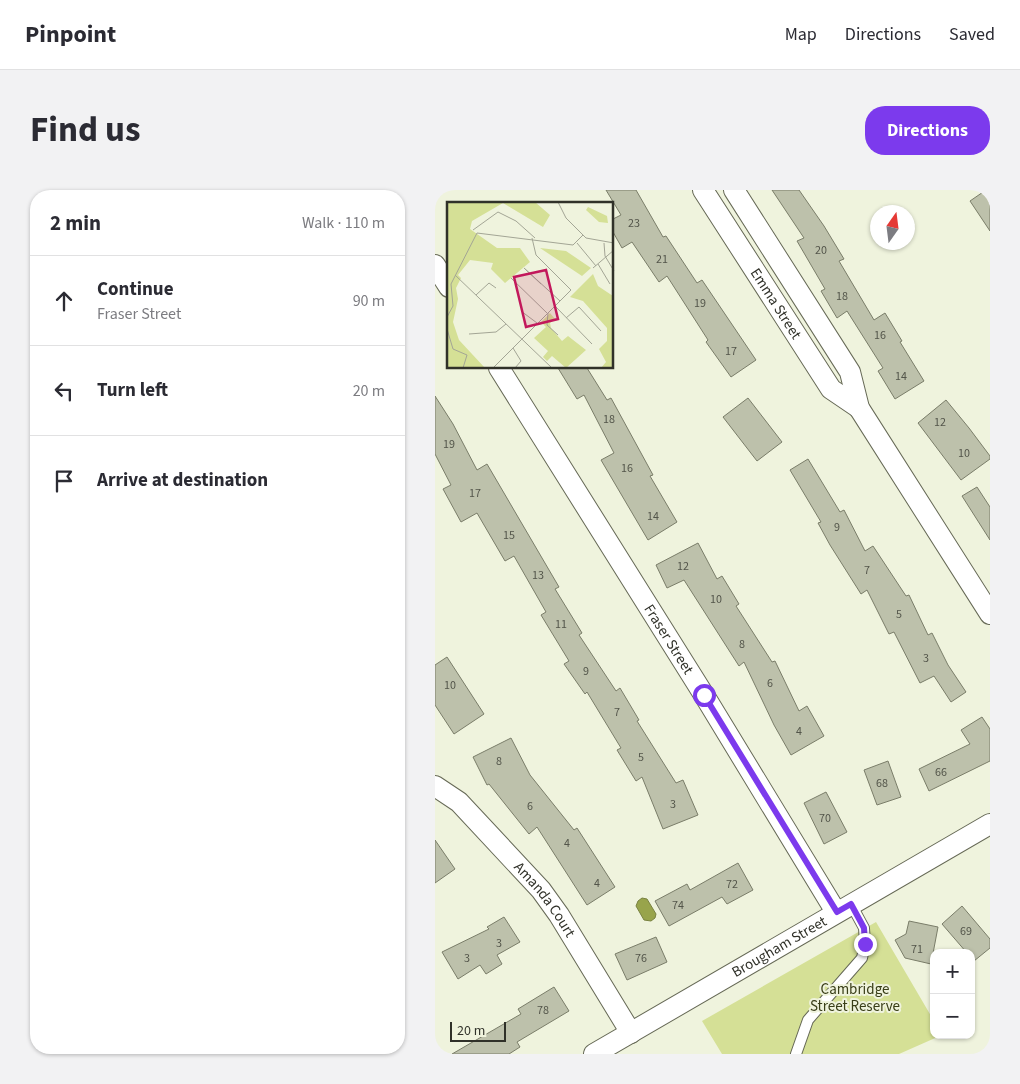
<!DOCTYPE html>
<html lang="en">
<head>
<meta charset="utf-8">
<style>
	body { margin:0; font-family:"Source Sans 3",sans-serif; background:#f2f2f3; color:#2b2b33 }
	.controls { position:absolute; right:15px; bottom:15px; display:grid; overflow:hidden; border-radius:10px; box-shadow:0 1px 4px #0004 }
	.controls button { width:45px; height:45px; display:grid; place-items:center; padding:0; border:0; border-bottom:1px solid #e1e1e2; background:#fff; color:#2b2b33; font:25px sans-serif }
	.compass { position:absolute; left:435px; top:15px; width:45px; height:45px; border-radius:50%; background:#fff; box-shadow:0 1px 4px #0004; rotate:14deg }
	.scale { position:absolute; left:15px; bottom:12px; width:56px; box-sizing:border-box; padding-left:5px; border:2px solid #303129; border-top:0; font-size:14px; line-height:18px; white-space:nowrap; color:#303129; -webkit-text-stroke:4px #eff3dd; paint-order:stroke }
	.stop { position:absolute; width:15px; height:15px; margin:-11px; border:4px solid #7c3aed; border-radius:50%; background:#fff }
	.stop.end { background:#7c3aed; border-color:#fff; box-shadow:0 1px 5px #0008 }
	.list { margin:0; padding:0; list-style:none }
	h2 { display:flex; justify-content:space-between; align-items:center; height:65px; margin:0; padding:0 20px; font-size:21px }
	h2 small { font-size:16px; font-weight:400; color:#7c7c81 }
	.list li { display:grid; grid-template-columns:32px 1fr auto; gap:15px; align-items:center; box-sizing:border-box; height:90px; padding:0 20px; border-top:1px solid #e1e1e2 }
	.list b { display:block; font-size:19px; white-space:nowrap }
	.list p { margin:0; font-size:16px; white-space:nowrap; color:#7c7c81 }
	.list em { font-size:16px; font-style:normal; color:#7c7c81 }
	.icon { flex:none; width:28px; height:28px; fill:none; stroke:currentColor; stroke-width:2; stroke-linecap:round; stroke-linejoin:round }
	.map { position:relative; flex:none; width:555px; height:864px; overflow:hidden; border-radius:20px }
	header { display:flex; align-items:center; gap:30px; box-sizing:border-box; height:70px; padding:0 25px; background:#fff; border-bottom:1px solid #e1e1e2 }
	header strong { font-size:24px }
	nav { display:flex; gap:28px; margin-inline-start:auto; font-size:18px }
	.intro { display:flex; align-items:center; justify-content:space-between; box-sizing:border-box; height:120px; padding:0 30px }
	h1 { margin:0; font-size:35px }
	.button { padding:12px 22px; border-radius:20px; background:#7c3aed; color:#fff; font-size:18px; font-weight:700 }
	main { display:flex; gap:30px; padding:0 30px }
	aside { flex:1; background:#fff; border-radius:20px; box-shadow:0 1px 4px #0004 }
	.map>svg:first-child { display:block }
</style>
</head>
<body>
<header>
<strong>Pinpoint</strong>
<nav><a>Map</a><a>Directions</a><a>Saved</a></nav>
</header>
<div class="intro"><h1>Find us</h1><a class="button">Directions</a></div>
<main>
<aside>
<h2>2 min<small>Walk · 110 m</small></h2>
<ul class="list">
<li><svg class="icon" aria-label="ahead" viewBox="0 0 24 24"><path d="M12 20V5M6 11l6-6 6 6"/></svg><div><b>Continue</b><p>Fraser Street</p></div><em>90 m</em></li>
<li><svg class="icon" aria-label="left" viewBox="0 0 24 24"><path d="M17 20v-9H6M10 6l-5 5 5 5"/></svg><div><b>Turn left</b></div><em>20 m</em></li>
<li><svg class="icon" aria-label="arrive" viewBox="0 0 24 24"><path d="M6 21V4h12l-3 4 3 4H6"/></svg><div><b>Arrive at destination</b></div></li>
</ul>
</aside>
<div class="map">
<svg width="555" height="864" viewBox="0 0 555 864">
	<rect width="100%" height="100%" fill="#eff3dd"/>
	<path fill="#d5e096" d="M441,732L499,831V845H507L464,864H287L267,831Z"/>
	<path fill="#98a44b" stroke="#798241" d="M207,708L212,709L221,724L220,728L216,731L209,730L201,716L203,711Z"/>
	<path fill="#bdc1ab" stroke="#7a7d69" d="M171,0H201L228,47L231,46L262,93L267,90L321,170L296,187L271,152L273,150L232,86L224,92L197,52L187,58L178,42V29L186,25Z
		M337,0H364L389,36L409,69L404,71L439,130L450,123L467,151L465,152L489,191L460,209L443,181L448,178L412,121L402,128L386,101L390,99L362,51L369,48Z
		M551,0H555V41L535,11Z
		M123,178H152L172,210L176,208L218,285L215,286L242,332L213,350L166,270L179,263L149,205L142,209Z
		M0,206L18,234L42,280L52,274L124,397L120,399L147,443L144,445L181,501L185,498L204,530L202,531L241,593L248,590L263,625L228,639L207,587L201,591L182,560L186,558L152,502L150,504L129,474L134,471L106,425L111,422L79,366L70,371L42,323L26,332L8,299L16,295L0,264Z
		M313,208L347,252L322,271L288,227Z
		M511,210L534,238L555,266V269L526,290L483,233Z
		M373,269L405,322L409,320L430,361L438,356L471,406L474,405L493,445L497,443L513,475L531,502L516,512L499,486L485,493L459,442L454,444L432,400L426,404L395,355L383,333L386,332L355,280Z
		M542,297L555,317V350L527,306Z
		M263,353L282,389L287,386L304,414L301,416L337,472L340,471L364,521L372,516L389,546L356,565L339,535L309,472L304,476L249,390L232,398L221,375Z
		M12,467L49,524L19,544L0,515V475Z
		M547,527L555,539V571L494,601L484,579L535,554L526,540Z
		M76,548L95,585L139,640L142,638L180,697L152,715L102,637L94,644L54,594L52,595L38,567Z
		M453,571L466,607L442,615L429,580Z
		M391,602L412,642L389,654L369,613Z
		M0,650L20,679L0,693Z
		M303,673L318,700L292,714L287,707L234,736L220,711L252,694L255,700Z
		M527,716L555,749V758L539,771L536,768V763H532L507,734Z
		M69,727L85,752L62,765L67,774L51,784L45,775L23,789L7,762L54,739L52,737Z
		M474,731L503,737L496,774L470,768L460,750L471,744Z
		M221,747L232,772L192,790L180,764Z
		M119,797L134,821L82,852L85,857L74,864H17L86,824L83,819Z"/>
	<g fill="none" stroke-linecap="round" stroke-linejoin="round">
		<defs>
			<path id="service" d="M361,864L373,830L427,768L430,754L429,738L416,714"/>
			<g id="minor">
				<path id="s1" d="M268,0L396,199L424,218"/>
				<path d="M299,0L415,182L424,218L555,424"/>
				<path d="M0,75L14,97"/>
				<path id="s2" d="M64,178L269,505L401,722"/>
				<path id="s3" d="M0,596L24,612L106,700L124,725L196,843"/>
				<path id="s4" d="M159,864L555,634"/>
			</g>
		</defs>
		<use href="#service" stroke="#666956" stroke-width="12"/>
		<use href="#minor" stroke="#666956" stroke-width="22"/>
		<use href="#service" stroke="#fff" stroke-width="10"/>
		<use href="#minor" stroke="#fff" stroke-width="20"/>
	</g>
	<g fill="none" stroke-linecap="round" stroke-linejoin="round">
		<path stroke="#7c3aed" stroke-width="6" d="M269,505L402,722L416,714L429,738L430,754"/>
	</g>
	<g text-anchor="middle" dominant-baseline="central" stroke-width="4" stroke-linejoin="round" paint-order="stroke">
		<g font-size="12" fill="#53554a">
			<text x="199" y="33">23</text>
			<text x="386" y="60">20</text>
			<text x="227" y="69">21</text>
			<text x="407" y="106">18</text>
			<text x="265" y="113">19</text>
			<text x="445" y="145">16</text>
			<text x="296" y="161">17</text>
			<text x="466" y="186">14</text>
			<text x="174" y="229">18</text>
			<text x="505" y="232">12</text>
			<text x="14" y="254">19</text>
			<text x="529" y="263">10</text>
			<text x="192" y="278">16</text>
			<text x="40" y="303">17</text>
			<text x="218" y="326">14</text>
			<text x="402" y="337">9</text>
			<text x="74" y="345">15</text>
			<text x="248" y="376">12</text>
			<text x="432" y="380">7</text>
			<text x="103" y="385">13</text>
			<text x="281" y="409">10</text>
			<text x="464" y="424">5</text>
			<text x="126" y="434">11</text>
			<text x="307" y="454">8</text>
			<text x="491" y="468">3</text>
			<text x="151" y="481">9</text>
			<text x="335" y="493">6</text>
			<text x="15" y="495">10</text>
			<text x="182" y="522">7</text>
			<text x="364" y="541">4</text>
			<text x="206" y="567">5</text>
			<text x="64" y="571">8</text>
			<text x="506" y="582">66</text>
			<text x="447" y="593">68</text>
			<text x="238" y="614">3</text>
			<text x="95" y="616">6</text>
			<text x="390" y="628">70</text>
			<text x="132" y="653">4</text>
			<text x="162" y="693">4</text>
			<text x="297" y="694">72</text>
			<text x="243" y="715">74</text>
			<text x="531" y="741">69</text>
			<text x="64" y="753">3</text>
			<text x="482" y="759">71</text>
			<text x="32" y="768">3</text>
			<text x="206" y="768">76</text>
			<text x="108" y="820">78</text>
		</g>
		<g font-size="15" fill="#303129" stroke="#eff3dd">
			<text stroke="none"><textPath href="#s1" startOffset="135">Emma Street</textPath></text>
			<text stroke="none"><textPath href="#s2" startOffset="320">Fraser Street</textPath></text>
			<text stroke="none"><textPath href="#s3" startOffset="159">Amanda Court</textPath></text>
			<text stroke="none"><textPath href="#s4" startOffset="214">Brougham Street</textPath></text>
		</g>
		<g font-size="15" fill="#393e18" stroke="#eff3dd">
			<text x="420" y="799">Cambridge<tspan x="420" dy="17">Street Reserve</tspan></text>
		</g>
	</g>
	<g transform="translate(12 12)">
		<rect width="166" height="166" fill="#eff3dd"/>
		<path d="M0,0H88L103,13L96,25L56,1L25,19L23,27L50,46H73L83,60L58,81L44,67L46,61L23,58L11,73L14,76L9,86L11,97L6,120L12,138L38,166H0ZM141,5L160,14L161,21L152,20L139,8ZM93,46L119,49L144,66L135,74ZM146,72L151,84L166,94V166H154L159,160L152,147L160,139V126L136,99L123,95ZM103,111L108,117L103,121L104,126L115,139L121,134L139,148L119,166L105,154L100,159L96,155L101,149L87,136L99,125L94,120Z" fill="#d5e096"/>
		<path fill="none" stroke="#a3a595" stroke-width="1" d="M111,0L119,16L139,36L167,41M26,28L51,10L69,19L88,36M130,41L149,64M157,41L158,54L167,69M151,62L163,82M146,66L167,48M8,73L105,166M64,76L100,111M94,82L77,66L113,99M29,93L42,81L49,86M108,104L145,142M74,109L90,121M101,111L100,123L111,133M0,115L6,104L4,82L30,31L126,43L136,33M119,116L132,105L154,129M0,127L6,147L20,153L16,166M22,132L49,130L59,122M66,146L74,159L68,166M46,166L124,88L89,53L85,36"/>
		<path fill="#c2185b" fill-opacity="0.15" stroke="#c2185b" stroke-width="2.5" d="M99,68L111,117L79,125L67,75Z"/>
		<rect width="166" height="166" fill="none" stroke="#303129" stroke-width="2.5"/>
	</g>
</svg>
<div class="controls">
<button>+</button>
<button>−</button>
</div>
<svg class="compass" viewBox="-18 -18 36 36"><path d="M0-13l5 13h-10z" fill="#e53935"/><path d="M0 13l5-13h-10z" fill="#7c7c81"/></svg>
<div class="scale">20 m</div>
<div class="stop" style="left:269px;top:505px"></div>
<div class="stop end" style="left:430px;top:754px"></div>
</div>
</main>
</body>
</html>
